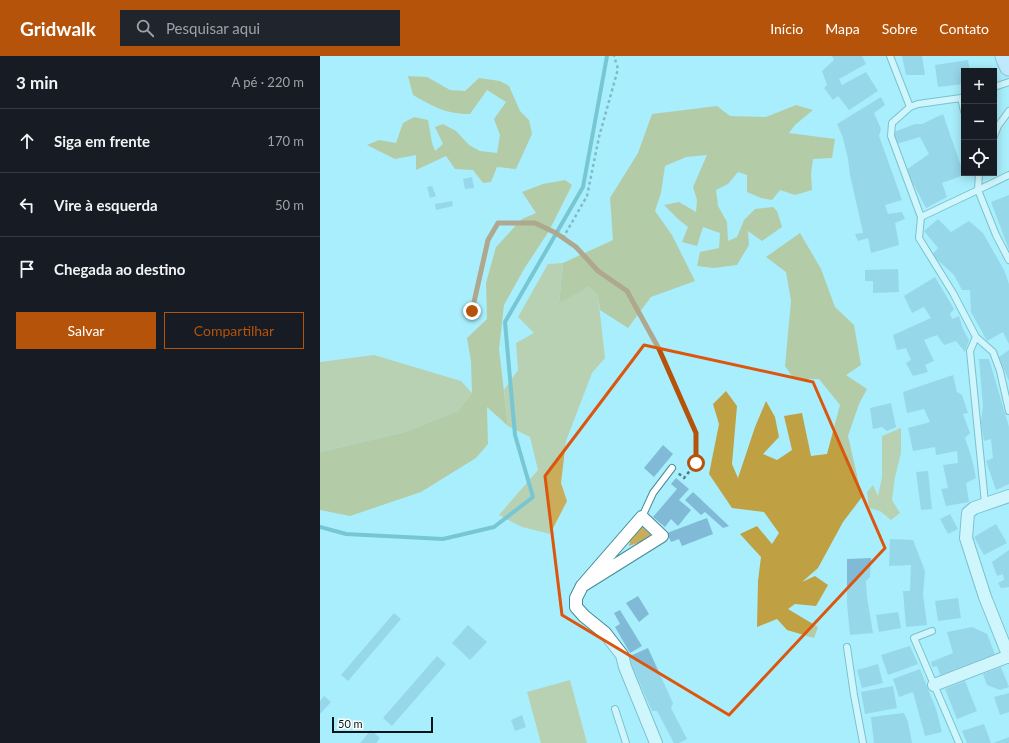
<!DOCTYPE html>
<html lang="pt">
<head>
<meta charset="utf-8">
<style>
	body { margin:0; font-family:Lato,sans-serif; background:#20242c; color:#f1f3f6 }
	.controls { position:absolute; right:12px; top:12px; display:grid; overflow:hidden; border-radius:0px; box-shadow:0 2px 10px #0003 }
	.controls button { width:36px; height:36px; display:grid; place-items:center; padding:0; border:0; border-bottom:1px solid #363941; background:#171b24; color:#f1f3f6; font:20px sans-serif }
	.scale { position:absolute; left:12px; bottom:10px; width:101px; box-sizing:border-box; padding-left:4px; border:2px solid #00161b; border-top:0; font-size:11px; line-height:14px; white-space:nowrap; color:#00161b; -webkit-text-stroke:3px #fff; paint-order:stroke }
	.stop { position:absolute; width:12px; height:12px; margin:-9px; border:3px solid #b45309; border-radius:50%; background:#fff }
	.stop.end { background:#b45309; border-color:#fff; box-shadow:0 1px 4px #0008 }
	.list { margin:0; padding:0; list-style:none }
	h2 { display:flex; justify-content:space-between; align-items:center; height:52px; margin:0; padding:0 16px; font-size:17px }
	h2 small { font-size:13px; font-weight:400; color:#9ea1a6 }
	.list li { display:grid; grid-template-columns:26px 1fr auto; gap:12px; align-items:center; box-sizing:border-box; height:64px; padding:0 16px; border-top:1px solid #363941 }
	.list b { display:block; font-size:15px; white-space:nowrap }
	.list em { font-size:13px; font-style:normal; color:#9ea1a6 }
	.actions { display:flex; gap:8px; padding:12px 16px }
	.actions a { flex:1; padding:9px 0; border:1px solid #b45309; border-radius:0px; text-align:center; font-size:14px; color:#b45309 }
	.actions .main { background:#b45309; color:#fff }
	.icon { flex:none; width:22px; height:22px; fill:none; stroke:currentColor; stroke-width:2; stroke-linecap:round; stroke-linejoin:round }
	.map { position:relative; flex:none; width:689px; height:687px; overflow:hidden }
	header { display:flex; align-items:center; gap:24px; box-sizing:border-box; height:56px; padding:0 20px; background:#b45309; color:#fff }
	header strong { font-size:19px }
	nav { display:flex; gap:22px; margin-inline-start:auto; font-size:14px }
	.search { width:280px; height:36px; background:#20242c; display:flex; align-items:center; gap:10px; box-sizing:border-box; padding:0 14px; border-radius:0px; color:#9ea1a6; font-size:15px }
	main { display:flex }
	aside { flex:1; background:#171b24 }
	.map>svg:first-child { display:block }
</style>
</head>
<body>
<header>
<strong>Gridwalk</strong>
<div class="search"><svg class="icon" aria-label="search" viewBox="0 0 24 24"><circle cx="10" cy="10" r="6"/><path d="M15 15l6 6"/></svg>Pesquisar aqui</div>
<nav><a>Início</a><a>Mapa</a><a>Sobre</a><a>Contato</a></nav>
</header>
<main>
<aside>
<h2>3 min<small>A pé · 220 m</small></h2>
<ul class="list">
<li><svg class="icon" aria-label="ahead" viewBox="0 0 24 24"><path d="M12 20V5M6 11l6-6 6 6"/></svg><div><b>Siga em frente</b></div><em>170 m</em></li>
<li><svg class="icon" aria-label="left" viewBox="0 0 24 24"><path d="M17 20v-9H6M10 6l-5 5 5 5"/></svg><div><b>Vire à esquerda</b></div><em>50 m</em></li>
<li><svg class="icon" aria-label="arrive" viewBox="0 0 24 24"><path d="M6 21V4h12l-3 4 3 4H6"/></svg><div><b>Chegada ao destino</b></div></li>
</ul>
<div class="actions"><a class="main">Salvar</a><a>Compartilhar</a></div>
</aside>
<div class="map">
<svg width="689" height="687" viewBox="0 0 689 687">
	<rect width="100%" height="100%" fill="#a9eefc"/>
	<path fill="#caad5a" d="M243,207L239,246L269,231L278,240L285,302L272,317L246,385L241,427L247,445L230,478L202,471L179,459L218,414L210,381L188,370L184,334L198,314L196,287L214,277L198,261L228,208Z
		M54,299L141,325L152,337L138,355L85,376L0,396V306Z
		M581,372V397L575,421L572,444L580,457L571,464L560,455L549,452L547,436L553,429L558,440L562,421V380Z
		M321,470L331,479L323,485L309,490L311,481Z
		M250,624L267,687H221L207,636Z"/>
	<path fill="#bfa042" d="M88,20L107,21L130,34L145,35L159,22L180,25L189,30L200,55L209,64L212,78L196,113L177,111L171,126L163,127L153,114L135,113L126,100L96,114V99L75,103L47,89L59,84L76,87L83,67L94,61L108,64L112,87L115,95L123,88L115,71L123,68L136,75L149,89L160,95L177,97L180,79L174,63L186,46L167,34L150,58C126,58 114,51 93,39Z
		M476,49L493,54L475,69L469,77L515,83L512,102L493,103L491,118L492,134L475,139L460,134L452,144L441,142L427,136V119L418,116L408,128L396,134L398,150L407,166L408,185L417,181L424,164L435,153L453,151L457,155L462,171L442,185L428,175L429,189L417,209L394,212L377,210L380,196L399,192L400,177L383,171L377,190L362,186L368,171L358,163L344,149L359,146L376,156L377,144L373,131L387,99L366,101L345,110L341,137L335,155L352,179L375,225L331,241L308,272L280,254L278,240L269,231L239,247L243,207L293,184L290,142L318,97L332,58L397,50L410,60L446,61Z
		M245,124L252,129L229,175L204,213L184,249L179,293L188,370L167,351L168,388L156,402L101,436L30,460L0,454V396L85,376L138,355L152,337L151,305L147,282L167,263L166,227L176,191L202,163L216,157L202,136L223,128Z
		M480,177L501,213L515,251L534,269L541,309L526,319L547,333L539,348L528,380L542,441L523,466L498,512L482,526L495,520L508,529L496,550L475,548L468,553L498,571L494,582L467,574L457,563L437,571L438,525L441,501L420,478L437,470L452,488L459,477L444,456L412,452L389,418L399,368L393,348L406,335L417,350L412,408L418,422L435,371L446,345L455,361L459,381L443,398L457,404L472,394L464,360L482,357L491,400L507,398L520,349L499,323H474L465,310L471,245L466,216L446,201Z"/>
	<g fill="none" stroke-linecap="round" stroke-linejoin="round">
		<path stroke="#3a96a5" stroke-width="4" d="M0,471L26,478L123,483L174,471L213,441L195,379L185,266L263,131L287,0"/>
	</g>
	<path fill="#81bad6" d="M512,0H542L546,8L519,23L522,29L546,16L558,35L529,54L518,40L513,44L504,32L507,29L502,15L514,4Z
		M582,0H602L605,19H586Z
		M648,4L650,15H644V28L618,31L615,9Z
		M561,41L565,49L554,57L561,73L559,80L582,144L565,149L568,158L582,156L585,163L575,167L579,189L551,197L548,182L538,185L535,178L543,177L530,119L528,103L523,82L517,68Z
		M623,58L644,119L622,127L627,141L606,152L586,114L609,98L600,81L576,88L574,76L595,68H602Z
		M152,121L154,132L145,133L143,123Z
		M112,130L116,140L110,142L107,131Z
		M689,139V194L671,146Z
		M132,145L133,150L116,154L115,148Z
		M618,163L631,176L649,165L663,177L684,214L689,228V288L683,276L667,285L651,256L650,234H642L634,219L612,199L618,192L604,175Z
		M578,213L579,236L553,237V225H545V214Z
		M615,221L634,253L630,258L632,263L639,260L643,273L649,284L645,296L636,285L624,289L617,279L604,284L614,305L605,309L608,316L593,320L586,307L591,304L586,292L577,294L573,279L611,262L604,251L592,257L584,240Z
		M689,294V325L679,301Z
		M659,303H669L689,371V428L676,434L666,405L673,402L671,383L664,385L661,366L663,350Z
		M633,319L637,336L642,339L648,357L643,358L650,377L645,382L652,403L656,422L646,427L649,446L626,450L621,433L628,432L623,409L638,407L637,395L616,399L615,391L593,395L588,372L610,366L604,353L587,357L583,336Z
		M571,347L576,371L567,375L562,371L553,373L550,352Z
		M343,389L353,398L334,421L324,412Z
		M608,415L612,453L601,454L596,416Z
		M356,422L369,433L359,444L371,454L358,470L351,463L345,471L333,461L357,433L351,428Z
		M373,436L409,470L403,472L385,456L381,459L365,444Z
		M630,458L638,473L628,478L620,463Z
		M387,462L393,478L362,490L359,483L351,486L347,477Z
		M676,468L687,487L664,499L654,481Z
		M570,483L593,484L605,515L603,538L607,569L586,571L583,535H590L591,509L569,510Z
		M689,494V531L681,532L678,527L684,524L683,518L677,520L672,506Z
		M551,502L550,521L546,525L547,541L553,577L530,579L527,548V503Z
		M318,540L329,558L319,566L306,547Z
		M638,542L641,562L618,565L615,545Z
		M300,554L322,590L310,597L295,571L300,568L294,557Z
		M578,556L581,572L559,576L556,559Z
		M74,557L81,563L28,625L21,619Z
		M148,569L167,586L150,604L132,587Z
		M652,571L667,578L675,598L620,619L617,610L612,611L611,606L633,597L627,576Z
		M590,590L598,608L568,619L561,599Z
		M328,592L353,647L351,652L367,683L359,687H354L337,655H332L308,601Z
		M117,600L126,608L72,670L63,662Z
		M558,608L563,627L542,632L537,614Z
		M681,611L689,631L680,634L667,629L663,618Z
		M600,613L616,653L622,676L605,680L593,636L579,641L573,623Z
		M645,625L657,655L637,663L625,633Z
		M573,630L577,652L545,658L541,636Z
		M689,637V656L680,659L674,641Z
		M4,640L11,646L0,658V645Z
		M584,657L588,666L592,687H554L551,661Z
		M202,659L206,671L195,675L191,664Z
		M664,668L671,687H647L642,675Z
		M51,674L60,682L56,687H40Z
		M689,681V687H673Z"/>
	<g fill="none" stroke-linecap="round" stroke-linejoin="round">
		<defs>
			<path id="service" d="M570,0L590,51L572,67L571,80L601,161
				M674,31L689,26
				M643,41L641,42L644,55
				M590,51L598,48L641,42
				M674,80L678,70L689,55
				M658,134L689,119
				M658,134L659,117
				M656,281L673,296L680,315L689,355
				M665,447L650,295L656,281L633,237L599,182L601,161L658,134L676,179L689,204
				M322,461L333,437L352,412
				M612,575L594,582L639,687
				M527,591L534,639L543,687
				M295,653L306,687"/>
			<path id="minor" d="M689,440L654,452L648,457L646,482L665,541L689,601
				M262,530L342,480L322,461L262,530L256,542V551L264,560L285,577L302,599L305,611L336,687
				M614,629L689,600"/>
			<path id="primary" d="M685,0L689,10"/>
		</defs>
		<use href="#service" stroke="#468a96" stroke-width="8"/>
		<use href="#minor" stroke="#468a96" stroke-width="14"/>
		<use href="#primary" stroke="#7d8faf" stroke-width="21"/>
		<path stroke="#4e7a83" stroke-width="2.5" stroke-dasharray="3 3" stroke-linecap="butt" d="M243,182L267,140L279,81L298,13L294,0
			M152,255L168,184L178,167H215L236,177L256,191L278,215L307,235L339,293L376,377V407L364,422L358,417"/>
		<use href="#service" stroke="#fff" stroke-width="6"/>
		<use href="#minor" stroke="#fff" stroke-width="12"/>
		<use href="#primary" stroke="#dae3fe" stroke-width="19"/>
	</g>
	<g fill="none" stroke-linecap="round" stroke-linejoin="round">
		<path stroke="#b45309" stroke-width="5" d="M152,255L168,184L178,167H215L236,177L256,191L278,215L307,235L339,293L376,377V407"/>
	</g>
	<path d="M0 0H689V687H0ZM324,289L493,326L565,492L409,659L242,559L225,420Z" fill="#a9eefc" fill-opacity=".55" fill-rule="evenodd"/>
	<path fill="none" stroke="#dc560d" stroke-width="3" stroke-linejoin="round" d="M324,289L493,326L565,492L409,659L242,559L225,420Z"/>
</svg>
<div class="controls">
<button>+</button>
<button>−</button>
<button><svg class="icon" aria-label="locate" viewBox="0 0 24 24"><circle cx="12" cy="12" r="6"/><path d="M12 2v4M12 18v4M2 12h4M18 12h4"/></svg></button>
</div>
<div class="scale">50 m</div>
<div class="stop" style="left:376px;top:407px"></div>
<div class="stop end" style="left:152px;top:255px"></div>
</div>
</main>
</body>
</html>
